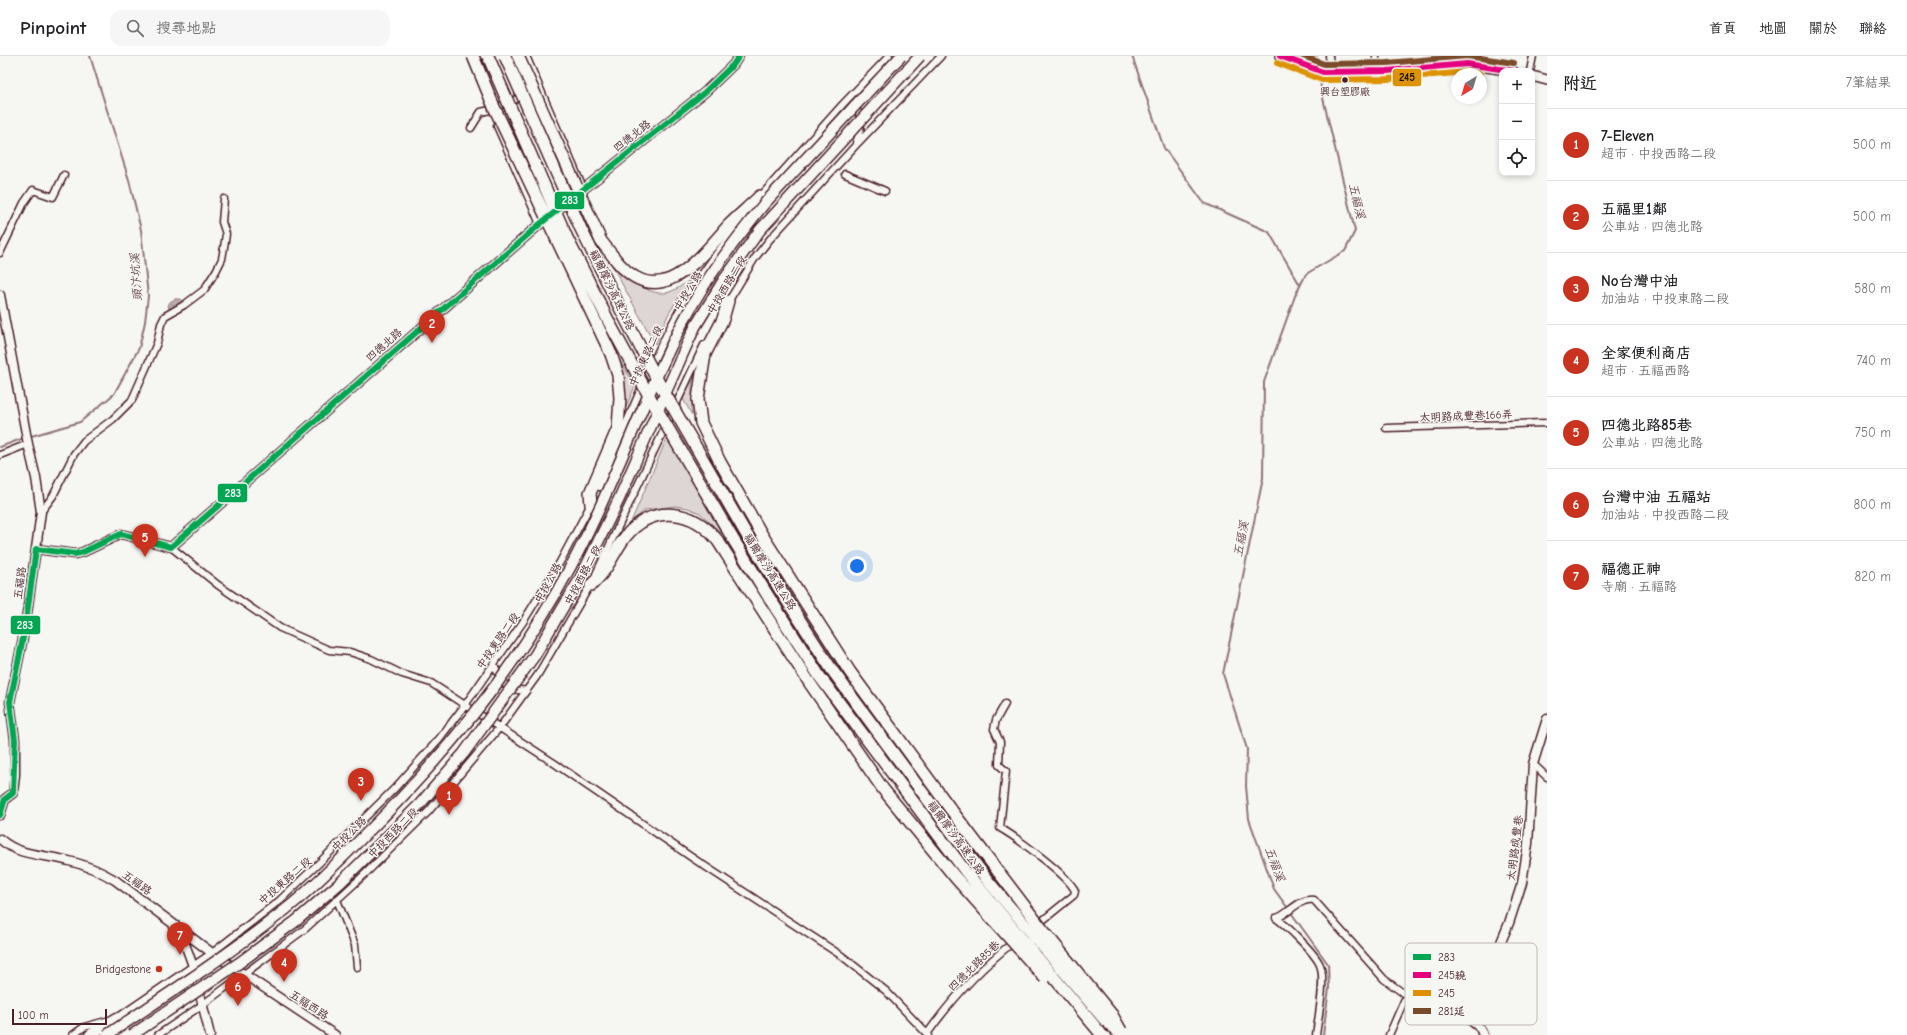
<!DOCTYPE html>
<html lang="zh-TW">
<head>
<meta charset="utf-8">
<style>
	body { margin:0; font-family:"Comic Neue","LXGW WenKai TC",sans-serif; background:#f6f6f6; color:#202124 }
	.controls { position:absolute; right:12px; top:12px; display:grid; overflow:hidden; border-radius:8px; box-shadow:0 2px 6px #0003 }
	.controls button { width:36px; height:36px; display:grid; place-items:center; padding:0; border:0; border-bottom:1px solid #e0e0e0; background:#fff; color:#202124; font:20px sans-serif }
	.compass { position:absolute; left:1451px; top:12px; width:36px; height:36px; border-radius:50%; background:#fff; box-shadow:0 2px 6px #0003; rotate:218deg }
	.scale { position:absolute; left:12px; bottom:10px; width:95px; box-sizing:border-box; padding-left:4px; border:2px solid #4a1f2b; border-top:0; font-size:11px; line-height:14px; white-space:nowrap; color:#4a1f2b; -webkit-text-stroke:3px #f6f6f2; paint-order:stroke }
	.you { position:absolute; left:857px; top:510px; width:14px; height:14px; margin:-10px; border:3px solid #fff; border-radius:50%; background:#1a73e8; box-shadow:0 0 0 6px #1a73e833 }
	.badge { display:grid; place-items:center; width:26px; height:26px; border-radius:50%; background:#c8321e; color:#fff; font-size:13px; font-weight:700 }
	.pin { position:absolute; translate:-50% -33px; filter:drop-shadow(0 1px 2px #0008) }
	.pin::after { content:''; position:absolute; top:21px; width:14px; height:12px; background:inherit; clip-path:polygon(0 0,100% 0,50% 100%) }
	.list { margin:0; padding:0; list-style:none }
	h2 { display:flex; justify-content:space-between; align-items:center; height:52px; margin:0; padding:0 16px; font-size:17px }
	h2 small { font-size:13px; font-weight:400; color:#757577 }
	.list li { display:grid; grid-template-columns:26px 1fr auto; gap:12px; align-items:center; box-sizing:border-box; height:72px; padding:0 16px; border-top:1px solid #e0e0e0 }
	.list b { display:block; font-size:15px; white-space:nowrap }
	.list p { margin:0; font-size:13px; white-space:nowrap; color:#757577 }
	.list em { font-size:13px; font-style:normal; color:#757577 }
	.icon { flex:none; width:22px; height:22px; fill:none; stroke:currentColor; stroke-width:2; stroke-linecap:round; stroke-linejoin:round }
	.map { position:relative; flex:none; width:1547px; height:979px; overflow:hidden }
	header { display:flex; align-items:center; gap:24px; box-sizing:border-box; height:56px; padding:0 20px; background:#fff; border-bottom:1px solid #e0e0e0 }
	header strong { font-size:19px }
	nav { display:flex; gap:22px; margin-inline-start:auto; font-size:14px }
	.search { width:280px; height:36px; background:#f6f6f6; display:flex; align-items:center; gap:10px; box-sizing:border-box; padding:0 14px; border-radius:12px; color:#757577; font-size:15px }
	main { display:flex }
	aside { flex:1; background:#fff }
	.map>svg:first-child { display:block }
</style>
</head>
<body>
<header>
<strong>Pinpoint</strong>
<div class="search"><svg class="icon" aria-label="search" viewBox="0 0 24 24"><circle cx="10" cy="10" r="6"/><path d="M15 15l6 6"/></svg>搜尋地點</div>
<nav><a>首頁</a><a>地圖</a><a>關於</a><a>聯絡</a></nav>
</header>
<main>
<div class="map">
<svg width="1547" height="979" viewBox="0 0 1547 979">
	<defs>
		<pattern id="water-ripples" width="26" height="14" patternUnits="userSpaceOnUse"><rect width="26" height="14" fill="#bbadae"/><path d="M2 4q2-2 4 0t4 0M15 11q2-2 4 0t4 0" fill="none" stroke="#9a8c8e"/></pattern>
	</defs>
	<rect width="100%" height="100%" fill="#f6f6f2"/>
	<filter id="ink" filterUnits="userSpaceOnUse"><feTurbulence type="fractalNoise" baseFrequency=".025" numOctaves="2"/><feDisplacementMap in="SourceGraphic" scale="8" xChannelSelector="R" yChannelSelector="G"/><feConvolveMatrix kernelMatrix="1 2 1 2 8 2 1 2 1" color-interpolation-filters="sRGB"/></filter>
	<g filter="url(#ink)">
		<path fill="#ddd6d5" stroke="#947a80" d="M609,204C623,218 651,245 672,235C679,232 685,227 691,223L669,257L655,288Z
			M617,299L635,330L624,356Z
			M695,317L692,328V359L683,343Z
			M667,382L722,478L700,457L688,452L675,450L645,454L631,466Z"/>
		<path fill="url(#water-ripples)" stroke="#8e747a" d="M175,243H181L183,247L170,255L168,250L170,246Z"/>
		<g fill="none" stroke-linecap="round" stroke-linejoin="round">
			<path stroke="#8e747a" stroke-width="2" d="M1132,0L1164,92L1204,147L1269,176L1300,229
				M1317,0L1318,11
				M1319,17L1322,38L1355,175L1345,195L1306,218L1295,240L1264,326L1263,422L1223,618L1247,693L1246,730L1249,763L1274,833L1328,908L1329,932L1323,979
				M28,381L80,366L114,338L139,292L145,266L148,240L141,174L129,124L90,0
				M0,391L24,382"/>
			<defs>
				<path id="minor" d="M526,0L583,132
					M1329,0L1331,16
					M1376,0V15
					M1530,15L1533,0
					M853,50C865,60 861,74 856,87
					M497,70L540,168
					M471,72L481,56L490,54L524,40
					M845,118L885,135
					M759,142L843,48L889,0
					M0,197L24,147L33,134L53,141L64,119
					M728,246L755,202L770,183L855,90L941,0
					M1386,372L1547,367
					M0,399L28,388
					M599,431C628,366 652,298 689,238C706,210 726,185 746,159
					M41,456L53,440L74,398L84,385L113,363L132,344L157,287L161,268L165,260L184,249L204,234L216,215L222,203L225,185L226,178L222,166L224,143
					M171,491L218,529L280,572L329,594L350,596L371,603L402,618L431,627L554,707L694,803L842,900L886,935L928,979
					M596,518L704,289
					M494,608C501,626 506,636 527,634
					M1005,648L996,664L994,673L1000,686L999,709L1006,715L1000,772C1016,781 1069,820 1075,835L1074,839L1037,869
					M1533,708L1547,721
					M337,844L355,889L357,911
					M927,978C952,943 981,911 1015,885
					M73,979L84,971L117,962L212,897L280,844L319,807L395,732L439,683L465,649L523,566L560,506L592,446
					M158,979L202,949L305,873L364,819L428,756L500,671L537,620L592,526
					M1316,979C1318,963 1326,923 1320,909C1315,897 1287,870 1276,862C1286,861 1299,841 1314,844L1384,923L1403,937L1469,963
					M1389,979L1407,938"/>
				<path id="tertiary" d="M0,239L28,388L36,422L41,456L25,572L10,646L15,684V719L13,737L5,743L0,759
					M36,493L75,498L83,496L121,478L171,491L540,168L705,36L733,9L739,0
					M0,783C20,801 45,798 69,805C86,809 100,815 115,824L212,897L335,979
					M174,871L185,888L193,910L210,979
					M1483,979L1480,972L1469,963L1509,867L1522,827L1528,788L1533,708L1547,663"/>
				<path id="secondary" d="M1280,0L1323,16L1387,15L1467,8L1513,15
					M1532,20L1547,24"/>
				<path id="primary" d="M90,979L117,962"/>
				<path id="motorway" d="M612,199C657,260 696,206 729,169C739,159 750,150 760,140
					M698,343L705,298L723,263L728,245
					M591,449L590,437L618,372L620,342L618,319L611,298
					M591,529C595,525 600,521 603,516C612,504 617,491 626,480C653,448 693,453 718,485C724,494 730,504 736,513"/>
			</defs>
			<use href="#minor" stroke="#4a1f2b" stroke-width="9"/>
			<use href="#tertiary" stroke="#4a1f2b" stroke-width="11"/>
			<use href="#secondary" stroke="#4a1f2b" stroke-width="12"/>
			<use href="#primary" stroke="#4a1f2b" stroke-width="13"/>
			<use href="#motorway" stroke="#4a1f2b" stroke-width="14"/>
			<use href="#minor" stroke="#f6f6f2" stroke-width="6"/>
			<use href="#tertiary" stroke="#f6f6f2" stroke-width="8"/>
			<use href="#secondary" stroke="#f6f6f2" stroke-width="9"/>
			<use href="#primary" stroke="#f6f6f2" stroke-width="10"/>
			<use href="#motorway" stroke="#f6f6f2" stroke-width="11"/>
			<defs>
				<path id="primary-bridge" d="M107,979C167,939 228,899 285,854C313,832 338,806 364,780C445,700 517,612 571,510C614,430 642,344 684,264C706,222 735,184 764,148L901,0
					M132,979L239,907L296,865L340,827L420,748L464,697L535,599L581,521L619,443L684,295L695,271L723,225L760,174L920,0"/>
				<path id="motorway-bridge" d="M473,0L494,51L611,298
					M488,0L567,182L610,268L648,338L733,483L768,540L820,621L966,816L1102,979
					M505,0L581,173L624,260L660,329L745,476L779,532L832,614L988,825L1103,962L1121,979
					M518,0L601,185L612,199
					M698,343L701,367L720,406L762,479L850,616L949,751L1042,873L1112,959L1121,975
					M736,513L809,626L883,733L955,821L1045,922"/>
			</defs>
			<use href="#primary-bridge" stroke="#4a1f2b" stroke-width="13" stroke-linecap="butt"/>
			<use href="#motorway-bridge" stroke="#4a1f2b" stroke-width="14" stroke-linecap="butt"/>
			<use href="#primary-bridge" stroke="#f6f6f2" stroke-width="10"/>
			<use href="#motorway-bridge" stroke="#f6f6f2" stroke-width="11"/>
			<defs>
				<path id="bus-1" d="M36,493L75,498L83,496L121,478L171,491L540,168L705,36L733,9L739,0
					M0,759L5,743L13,737L15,684L10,646L25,572L36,493"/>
				<path id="bus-2" d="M1280,0L1323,16L1387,15L1467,8L1513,15"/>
				<path id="bus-3" d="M1277,7L1322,24L1388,23L1467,16L1480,18"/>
				<path id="bus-4" d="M1303,0L1324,8L1387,7L1467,0L1514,7"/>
			</defs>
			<use href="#bus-1" stroke="#f6f6f2" stroke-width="9"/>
			<use href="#bus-2" stroke="#f6f6f2" stroke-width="9"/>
			<use href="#bus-3" stroke="#f6f6f2" stroke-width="9"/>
			<use href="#bus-4" stroke="#f6f6f2" stroke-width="9"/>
			<use href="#bus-1" stroke="#00a651" stroke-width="6"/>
			<use href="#bus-2" stroke="#e5007d" stroke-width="6"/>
			<use href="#bus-3" stroke="#dd9206" stroke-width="6"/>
			<use href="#bus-4" stroke="#7a4b2a" stroke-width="6"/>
		</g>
	</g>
	<circle fill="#4a1f2b" stroke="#f6f6f2" stroke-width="1.5" cx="1345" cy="24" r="3.5"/>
	<circle fill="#c8321e" stroke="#f6f6f2" stroke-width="1.5" cx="159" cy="913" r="4"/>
	<g text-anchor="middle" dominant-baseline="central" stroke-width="3" stroke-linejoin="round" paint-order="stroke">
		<g font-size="10" fill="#4a1f2b" stroke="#f6f6f2">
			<text x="1345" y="36">興台塑膠廠</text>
		</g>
		<g font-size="11" fill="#4a1f2b" stroke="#f6f6f2">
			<text transform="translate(632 80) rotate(-38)">四德北路</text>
			<text transform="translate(727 229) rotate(-59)">中投西路二段</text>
			<text transform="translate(612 234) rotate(64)">福爾摩沙高速公路</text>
			<text transform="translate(688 235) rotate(-59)">中投公路</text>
			<text transform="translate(384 289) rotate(-41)">四德北路</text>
			<text transform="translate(646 300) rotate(-65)">中投東路二段</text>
			<text transform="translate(1466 360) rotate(-2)">太明路成豐巷166弄</text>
			<text transform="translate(770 516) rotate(58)">福爾摩沙高速公路</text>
			<text transform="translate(583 519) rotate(-62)">中投西路二段</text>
			<text transform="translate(20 527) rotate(-82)">五福路</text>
			<text transform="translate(548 527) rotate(-61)">中投公路</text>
			<text transform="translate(498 585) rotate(-55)">中投東路二段</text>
			<text transform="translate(393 777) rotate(-45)">中投西路二段</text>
			<text transform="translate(349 778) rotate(-45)">中投公路</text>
			<text transform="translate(956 782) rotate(54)">福爾摩沙高速公路</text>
			<text transform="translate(1515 792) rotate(-83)">太明路成豐巷</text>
			<text transform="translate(285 825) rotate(-41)">中投東路二段</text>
			<text transform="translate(137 827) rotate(36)">五福路</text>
			<text transform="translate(974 910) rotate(-44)">四德北路85巷</text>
			<text transform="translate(309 949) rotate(33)">五福西路</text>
		</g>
		<g font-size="11" fill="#4a1f2b" stroke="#f6f6f2" text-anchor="end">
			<text x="151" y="913">Bridgestone</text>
		</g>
		<g font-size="12" font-style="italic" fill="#6c4a52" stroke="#f6f6f2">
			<text transform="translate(1357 145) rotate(77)">五福溪</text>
			<text transform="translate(136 221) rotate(-94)">頭汴坑溪</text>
			<text transform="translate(1241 483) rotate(-79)">五福溪</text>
			<text transform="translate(1275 808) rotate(70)">五福溪</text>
		</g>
	</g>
	<rect x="1405" y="887" width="132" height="82" rx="6" fill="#f6f6f2" stroke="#c2b6b6" stroke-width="1"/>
	<rect x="1413" y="898" width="18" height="6" fill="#00a651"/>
	<rect x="1413" y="916" width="18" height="6" fill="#e5007d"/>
	<rect x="1413" y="934" width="18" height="6" fill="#dd9206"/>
	<rect x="1413" y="952" width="18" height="6" fill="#7a4b2a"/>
	<g font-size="11" fill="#4a1f2b">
		<text x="1438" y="905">283</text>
		<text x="1438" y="923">245繞</text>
		<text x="1438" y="941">245</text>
		<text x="1438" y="959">281延</text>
	</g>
	<g stroke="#f6f6f2" stroke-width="1.5">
		<rect x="1392" y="12" width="30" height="19" rx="4" fill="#dd9206"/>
		<rect x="554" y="135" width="31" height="19" rx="4" fill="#00a651"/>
		<rect x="217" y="427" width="31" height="20" rx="4" fill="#00a651"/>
		<rect x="10" y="559" width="31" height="20" rx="4" fill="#00a651"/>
	</g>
	<g font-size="11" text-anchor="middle" font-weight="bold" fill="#fff">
		<text x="570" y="148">283</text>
		<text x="233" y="441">283</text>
		<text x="25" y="573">283</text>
	</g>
	<g font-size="11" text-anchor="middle" font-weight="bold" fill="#111">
		<text x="1407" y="25">245</text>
	</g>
</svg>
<div class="controls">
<button>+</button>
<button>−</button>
<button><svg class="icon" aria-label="locate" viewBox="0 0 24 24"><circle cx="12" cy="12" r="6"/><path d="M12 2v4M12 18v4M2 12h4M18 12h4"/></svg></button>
</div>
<svg class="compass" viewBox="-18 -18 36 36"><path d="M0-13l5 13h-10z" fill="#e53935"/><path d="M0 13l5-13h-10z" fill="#757577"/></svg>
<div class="scale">100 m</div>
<div class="you"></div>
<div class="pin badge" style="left:449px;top:759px">1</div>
<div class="pin badge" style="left:432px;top:287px">2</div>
<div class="pin badge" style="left:361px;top:745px">3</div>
<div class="pin badge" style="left:284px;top:926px">4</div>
<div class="pin badge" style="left:145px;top:501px">5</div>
<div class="pin badge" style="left:238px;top:950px">6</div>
<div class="pin badge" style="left:180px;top:899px">7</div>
</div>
<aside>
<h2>附近<small>7筆結果</small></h2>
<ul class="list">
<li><span class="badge">1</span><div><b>7-Eleven</b><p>超市 · 中投西路二段</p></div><em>500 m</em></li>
<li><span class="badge">2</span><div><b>五福里1鄰</b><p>公車站 · 四德北路</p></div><em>500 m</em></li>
<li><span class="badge">3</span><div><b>No台灣中油</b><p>加油站 · 中投東路二段</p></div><em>580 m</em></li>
<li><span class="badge">4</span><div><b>全家便利商店</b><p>超市 · 五福西路</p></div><em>740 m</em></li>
<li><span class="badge">5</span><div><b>四德北路85巷</b><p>公車站 · 四德北路</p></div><em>750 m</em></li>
<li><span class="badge">6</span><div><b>台灣中油 五福站</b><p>加油站 · 中投西路二段</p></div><em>800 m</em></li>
<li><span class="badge">7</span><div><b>福德正神</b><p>寺廟 · 五福路</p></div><em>820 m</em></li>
</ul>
</aside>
</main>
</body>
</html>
